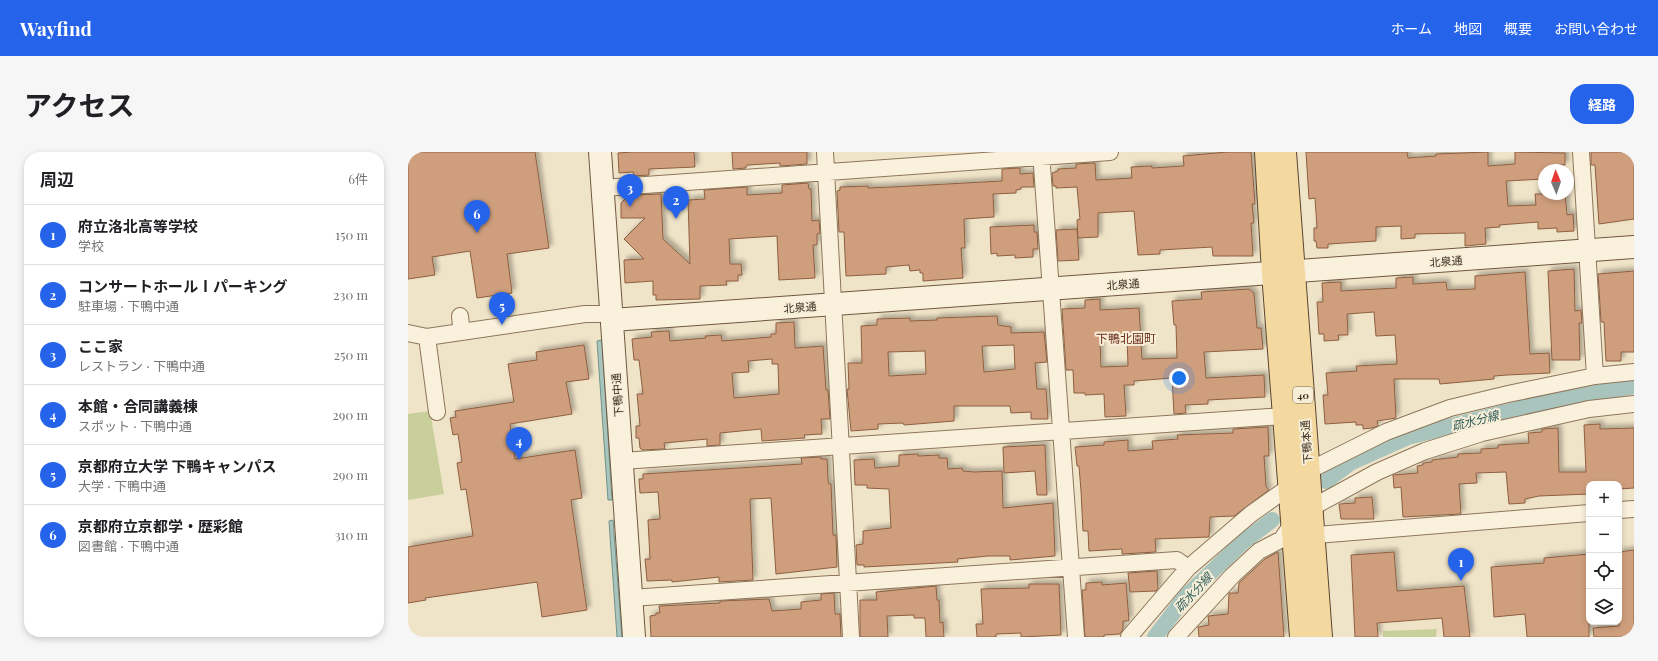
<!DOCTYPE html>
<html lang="ja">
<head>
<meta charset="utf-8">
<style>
	body { margin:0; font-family:"Playfair Display","Noto Sans JP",serif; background:#f6f6f6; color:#202124 }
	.controls { position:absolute; right:12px; bottom:12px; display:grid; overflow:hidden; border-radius:8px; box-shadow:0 2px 6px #0003 }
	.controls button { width:36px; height:36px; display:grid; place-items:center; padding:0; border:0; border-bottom:1px solid #e0e0e0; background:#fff; color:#202124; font:20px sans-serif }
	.compass { position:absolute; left:1130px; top:12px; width:36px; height:36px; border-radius:50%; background:#fff; box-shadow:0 2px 6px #0003; rotate:358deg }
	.you { position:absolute; left:771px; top:226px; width:14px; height:14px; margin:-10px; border:3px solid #fff; border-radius:50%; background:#1a73e8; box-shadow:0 0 0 6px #1a73e833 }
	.badge { display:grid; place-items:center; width:26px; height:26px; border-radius:50%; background:#2563eb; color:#fff; font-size:13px; font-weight:700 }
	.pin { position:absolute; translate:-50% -33px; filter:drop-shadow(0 1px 2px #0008) }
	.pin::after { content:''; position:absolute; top:21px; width:14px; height:12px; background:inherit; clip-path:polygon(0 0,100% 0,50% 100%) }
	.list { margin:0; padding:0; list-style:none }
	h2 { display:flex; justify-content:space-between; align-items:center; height:52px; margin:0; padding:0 16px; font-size:17px }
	h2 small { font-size:13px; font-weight:400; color:#757577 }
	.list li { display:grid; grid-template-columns:26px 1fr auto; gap:12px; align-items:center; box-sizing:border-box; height:60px; padding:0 16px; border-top:1px solid #e0e0e0 }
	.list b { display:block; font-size:15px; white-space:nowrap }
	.list p { margin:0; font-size:13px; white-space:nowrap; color:#757577 }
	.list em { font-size:13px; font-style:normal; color:#757577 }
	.icon { flex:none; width:22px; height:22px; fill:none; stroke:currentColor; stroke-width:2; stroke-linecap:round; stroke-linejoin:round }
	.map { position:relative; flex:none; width:1226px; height:485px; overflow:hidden; border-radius:16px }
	header { display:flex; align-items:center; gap:24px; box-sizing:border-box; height:56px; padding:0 20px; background:#2563eb; color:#fff }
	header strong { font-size:19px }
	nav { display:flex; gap:22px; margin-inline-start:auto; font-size:14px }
	.intro { display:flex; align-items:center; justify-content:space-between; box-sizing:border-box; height:96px; padding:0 24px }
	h1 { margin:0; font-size:28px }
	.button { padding:10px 18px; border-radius:16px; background:#2563eb; color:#fff; font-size:14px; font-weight:700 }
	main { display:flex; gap:24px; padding:0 24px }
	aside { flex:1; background:#fff; border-radius:16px; box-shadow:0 2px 6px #0003 }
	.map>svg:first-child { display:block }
</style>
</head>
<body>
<header>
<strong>Wayfind</strong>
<nav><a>ホーム</a><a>地図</a><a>概要</a><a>お問い合わせ</a></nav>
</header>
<div class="intro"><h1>アクセス</h1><a class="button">経路</a></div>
<main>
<aside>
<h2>周辺<small>6件</small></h2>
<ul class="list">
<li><span class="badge">1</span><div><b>府立洛北高等学校</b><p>学校</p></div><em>150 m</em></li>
<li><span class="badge">2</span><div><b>コンサートホールⅠパーキング</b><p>駐車場 · 下鴨中通</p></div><em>230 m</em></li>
<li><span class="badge">3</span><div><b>ここ家</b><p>レストラン · 下鴨中通</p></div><em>250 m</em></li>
<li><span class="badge">4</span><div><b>本館・合同講義棟</b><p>スポット · 下鴨中通</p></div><em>290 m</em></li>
<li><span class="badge">5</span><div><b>京都府立大学 下鴨キャンパス</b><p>大学 · 下鴨中通</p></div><em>290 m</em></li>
<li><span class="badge">6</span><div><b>京都府立京都学・歴彩館</b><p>図書館 · 下鴨中通</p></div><em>310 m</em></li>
</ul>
</aside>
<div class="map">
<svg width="1226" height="485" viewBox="0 0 1226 485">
	<defs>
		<filter id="shadow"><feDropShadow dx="3.5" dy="-3.5" stdDeviation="2" flood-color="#0004"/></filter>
	</defs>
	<rect width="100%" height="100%" fill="#f0e4c8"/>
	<path fill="#c9cf9b" d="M22,259L36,342L0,348V262Z
		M1029,477L1028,485H975V479Z"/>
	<path fill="#a9c4bc" stroke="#6f938a" d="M194,188L204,348H200L189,189Z
		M205,368L214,485H209L201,369Z"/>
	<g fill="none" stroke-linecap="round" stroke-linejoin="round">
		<path stroke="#a9c4bc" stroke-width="16" d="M918,329L942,311L1000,285L1138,250L1226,234
			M747,485L778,444L835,390L864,368"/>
	</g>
	<path fill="#cf9f7d" stroke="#8d5f41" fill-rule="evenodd" filter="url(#shadow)" d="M0,0H127L141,96L99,102L104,141L69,146L62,99L24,105L27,123L0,127Z
		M224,0H286L287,15L241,17V23L226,24L225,20L211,21L210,1Z
		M324,0H399V12L372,14V11L340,13L338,14V16L325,17Z
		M819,0H843L847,52H844L846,71H843L845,104H805L804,95L752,98V102L730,103L726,59L690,61V85L670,86L669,68L672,67L669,35L648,36V34H645L644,21L650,19V17L668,16V12L687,11L688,28L724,26L723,15L744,14V16L776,14L775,4Z
		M898,0H999L1000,6L1028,4V2L1080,0V14L1107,12V0L1157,1V13H1150L1151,18H1136V27L1098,29L1100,54L1128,53L1127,42H1157L1159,63L1165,62L1166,79L1149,80V76L1130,77V70L1091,73L1092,75L1077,76L1078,92L1057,94V81L1007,82V86L993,87V74L968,75V89L920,92V96H909L908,89H906V76H909L907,46L901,47Z
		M1183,0H1226V67L1191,72L1187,13H1183Z
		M612,16V22L625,21L626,35H613V37L608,38V41L585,42L586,65L556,67L557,96H553L555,126L515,129V121H512V118L502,119L501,113L478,115V122L438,124L436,80H431L429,39L432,38V35L460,34V36L484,35L594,29V17Z
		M400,31L401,37H403L404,69L411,68L412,81L409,82V93H405L407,126L371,128L369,84L321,87L322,112H333L334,123H330V129H318L319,133L292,134V147L248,148V143H245V129L217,131L216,108L236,107L216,87L237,66H213V51L218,46L227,45V43L253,42L255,87L282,112L280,48L297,47L296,38L339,35V43L374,41V33Z
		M626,73V80H629L630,97H625V105L607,106V103L589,104V101L583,102L582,75Z
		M669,77L671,108L650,109L648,78Z
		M1166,117L1167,159L1173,158L1174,171H1171L1172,208H1144L1140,119Z
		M1226,119V200H1213V209H1198L1196,170H1193L1190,122Z
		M1117,120L1122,202L1141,201L1142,221L1099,223L1086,224V227L1032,232L1031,227H986L988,266L969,269L970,274L964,276L955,277V273H948V270L917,272L915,243H920L918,221L949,219L948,214L989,212L987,183L968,184L966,160L939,162L940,183H930L931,188L916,189V182H911L909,150H915L914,131L933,130V139L988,136V126L1005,125V132L1038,130L1039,138L1067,137V124Z
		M841,137L846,141L849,176H853L855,197L796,200L798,226L856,223L857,245L800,248V252L777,253L778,261L766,262L764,226L726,229V233H716L718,264L697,265L696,242L677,243V241H666L665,218H658L654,157L677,156V148L692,147V158L731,156L734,207L769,206L768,173H766L764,149L794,147L793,140ZM719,185L720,214L693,215L692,187Z
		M589,164L590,173L603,175V181L636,180L639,210L627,211L629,237H638L640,267H623V260L603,261L602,254H546V269L496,273L495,271L470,272V277L443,279L439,237H441L440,211H454L453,174L469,173V167L502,166V169L529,168V166ZM606,193L607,217L576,220L574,194ZM517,199L518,222L481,224L480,200Z
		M386,170L387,196L415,194L418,238H420L422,267H413L414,282L396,283L397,286L354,289L353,277L312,281V293L299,294V287L256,291L257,297L234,298L232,296L231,286H228V274H232L229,242H235L231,208H226L224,187L244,185L243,180L261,179L262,189L298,186L297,184L313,183L314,189L363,185V182H368V171ZM364,207V212H370L371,242L326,246L324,221L341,220L340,209Z
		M176,193L181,227L158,230L164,262L102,272L107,307L167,298L174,346L163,348L179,458L134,465L129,430L17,446L18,448L0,451V395L65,384L58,337L53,338L49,311L54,310L50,282L45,283L42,266L48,265L47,259L106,250L100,212L129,208L128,200Z
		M1192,272V277L1226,276V336L1211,337V332H1181V342L1131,344L1117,347V351L1101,352L1098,320L1068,321L1069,331L1051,332L1053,362L995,365L993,335L986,336L985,323L1010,321L1009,314L1015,313V311L1024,310V308L1050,305V302L1073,301V297L1090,296V293L1121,291L1120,281L1134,280V277L1150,276L1151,320H1178L1176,273Z
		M860,275L861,304H856L858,334L861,338L826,364L802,365L801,385L747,387L748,400L714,402V397L681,399L680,379H675L673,339L671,314H669L667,295L696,293V290L720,288V299L745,297L744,289L770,287L769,283L825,281V277Z
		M637,293L639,343H629L627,319L596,321L595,295Z
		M510,302V304L531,303V306H539L540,317L554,316L555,319L566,320L594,319L595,356L645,351L647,404L602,408V404H580L549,407L550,410L456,415V413H449L448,393L455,392V379L483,376L481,337L459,336V333H447L446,308L466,307L467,316L491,314V303Z
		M413,305V307H419L420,328L421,332H423L425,383H428L429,415L368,422L363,346L342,347L345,428L311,430V425L264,430V428L239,429L237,407H242L240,368L252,367L250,340L232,341L231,327H235V322L394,312L393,306Z
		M964,345L966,367H933L931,352L947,351V346Z
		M1226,398V485H1186L1185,476L1211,474V400Z
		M870,400L876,485H791L790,475L801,473L800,464L820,462L821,441H830L831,431L857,407Z
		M986,400L989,439L1056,434L1062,485H1036L1034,466L969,471L970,485H947L943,403Z
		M1181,402V485H1119L1117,462L1086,465L1083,415L1136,411V406Z
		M749,419L750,436L748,439L722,440L720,421Z
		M694,430V433L718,431L721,469H715V477L712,482L696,483V485H677L674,438H678V431Z
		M621,432H651L653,483L613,485V481L588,482V485H569L568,472H575L573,437L621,436Z
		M528,434L529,448H531L532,471L535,470L536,485H518L517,466H506V463L479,464L480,485H452V448H469L468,440Z
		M426,441L427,462H432L433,485H243L242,464L248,463V461H252L251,454L312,451V449L361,447L364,459L393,457V450L413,448V442Z"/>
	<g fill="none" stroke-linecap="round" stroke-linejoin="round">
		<defs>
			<path id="street" d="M417,0L443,485
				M633,0L668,485
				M1173,0L1187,224
				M195,36L702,0
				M52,164L53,174
				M0,181L19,185L177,162H192
				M19,185L29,260
				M214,309L876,264
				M1211,358L1226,357
				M896,384L1181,361
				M223,446L769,408L780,416
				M721,485L780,416L843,362L881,335L900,319L978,280L1042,256L1100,242L1187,224L1226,220
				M768,485L824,424L851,399L874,387L884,372L903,356L969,320L1017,299L1074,281L1181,257L1226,252"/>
			<path id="secondary" d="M192,0L226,485
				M204,168L1226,95"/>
			<path id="primary" d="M858,0L865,121L893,485
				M877,0L913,485"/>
		</defs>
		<use href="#street" stroke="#8d765c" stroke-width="18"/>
		<use href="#secondary" stroke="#6f573f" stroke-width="24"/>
		<use href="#primary" stroke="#5b4430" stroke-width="24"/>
		<use href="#street" stroke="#faf1dc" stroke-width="16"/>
		<use href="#secondary" stroke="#faf1dc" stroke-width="22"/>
		<use href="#primary" stroke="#f3d9a0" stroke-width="22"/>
	</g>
	<g text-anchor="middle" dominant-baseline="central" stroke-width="4" stroke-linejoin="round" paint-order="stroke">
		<rect fill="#f7eed8" stroke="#756857" stroke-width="1" x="885" y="235" width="20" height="16" rx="3"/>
		<g font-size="10" font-weight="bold" fill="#3d2e20">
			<text x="895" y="243">40</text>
		</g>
		<g font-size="11" fill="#3d2e20" stroke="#f7eed8">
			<text transform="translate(1038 109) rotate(-4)">北泉通</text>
			<text transform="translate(715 132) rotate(-4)">北泉通</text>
			<text transform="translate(392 155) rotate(-4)">北泉通</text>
			<text transform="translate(209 243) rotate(-94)">下鴨中通</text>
			<text transform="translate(898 290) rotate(-94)">下鴨本通</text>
		</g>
		<g font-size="12" fill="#6b2e1e" stroke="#f7eed8">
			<text x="718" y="186">下鴨北園町</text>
		</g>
		<g font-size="12" font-style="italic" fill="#2f5d5a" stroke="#f7eed8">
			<text transform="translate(1067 268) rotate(-14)">疏水分線</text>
			<text transform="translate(785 440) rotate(-47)">疏水分線</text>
		</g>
	</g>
</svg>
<div class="controls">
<button>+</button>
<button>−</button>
<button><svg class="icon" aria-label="locate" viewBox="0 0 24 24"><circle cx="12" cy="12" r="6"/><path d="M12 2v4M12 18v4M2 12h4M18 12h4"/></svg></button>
<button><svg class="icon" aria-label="layers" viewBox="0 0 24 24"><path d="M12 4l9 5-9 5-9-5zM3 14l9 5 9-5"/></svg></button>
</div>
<svg class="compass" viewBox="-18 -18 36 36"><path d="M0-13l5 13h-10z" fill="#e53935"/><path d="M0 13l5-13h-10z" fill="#757577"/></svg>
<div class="you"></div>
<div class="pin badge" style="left:1053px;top:429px">1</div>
<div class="pin badge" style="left:268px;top:67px">2</div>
<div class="pin badge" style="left:222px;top:55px">3</div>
<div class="pin badge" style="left:111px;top:308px">4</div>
<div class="pin badge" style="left:94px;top:173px">5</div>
<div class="pin badge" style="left:69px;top:81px">6</div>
</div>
</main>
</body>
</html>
